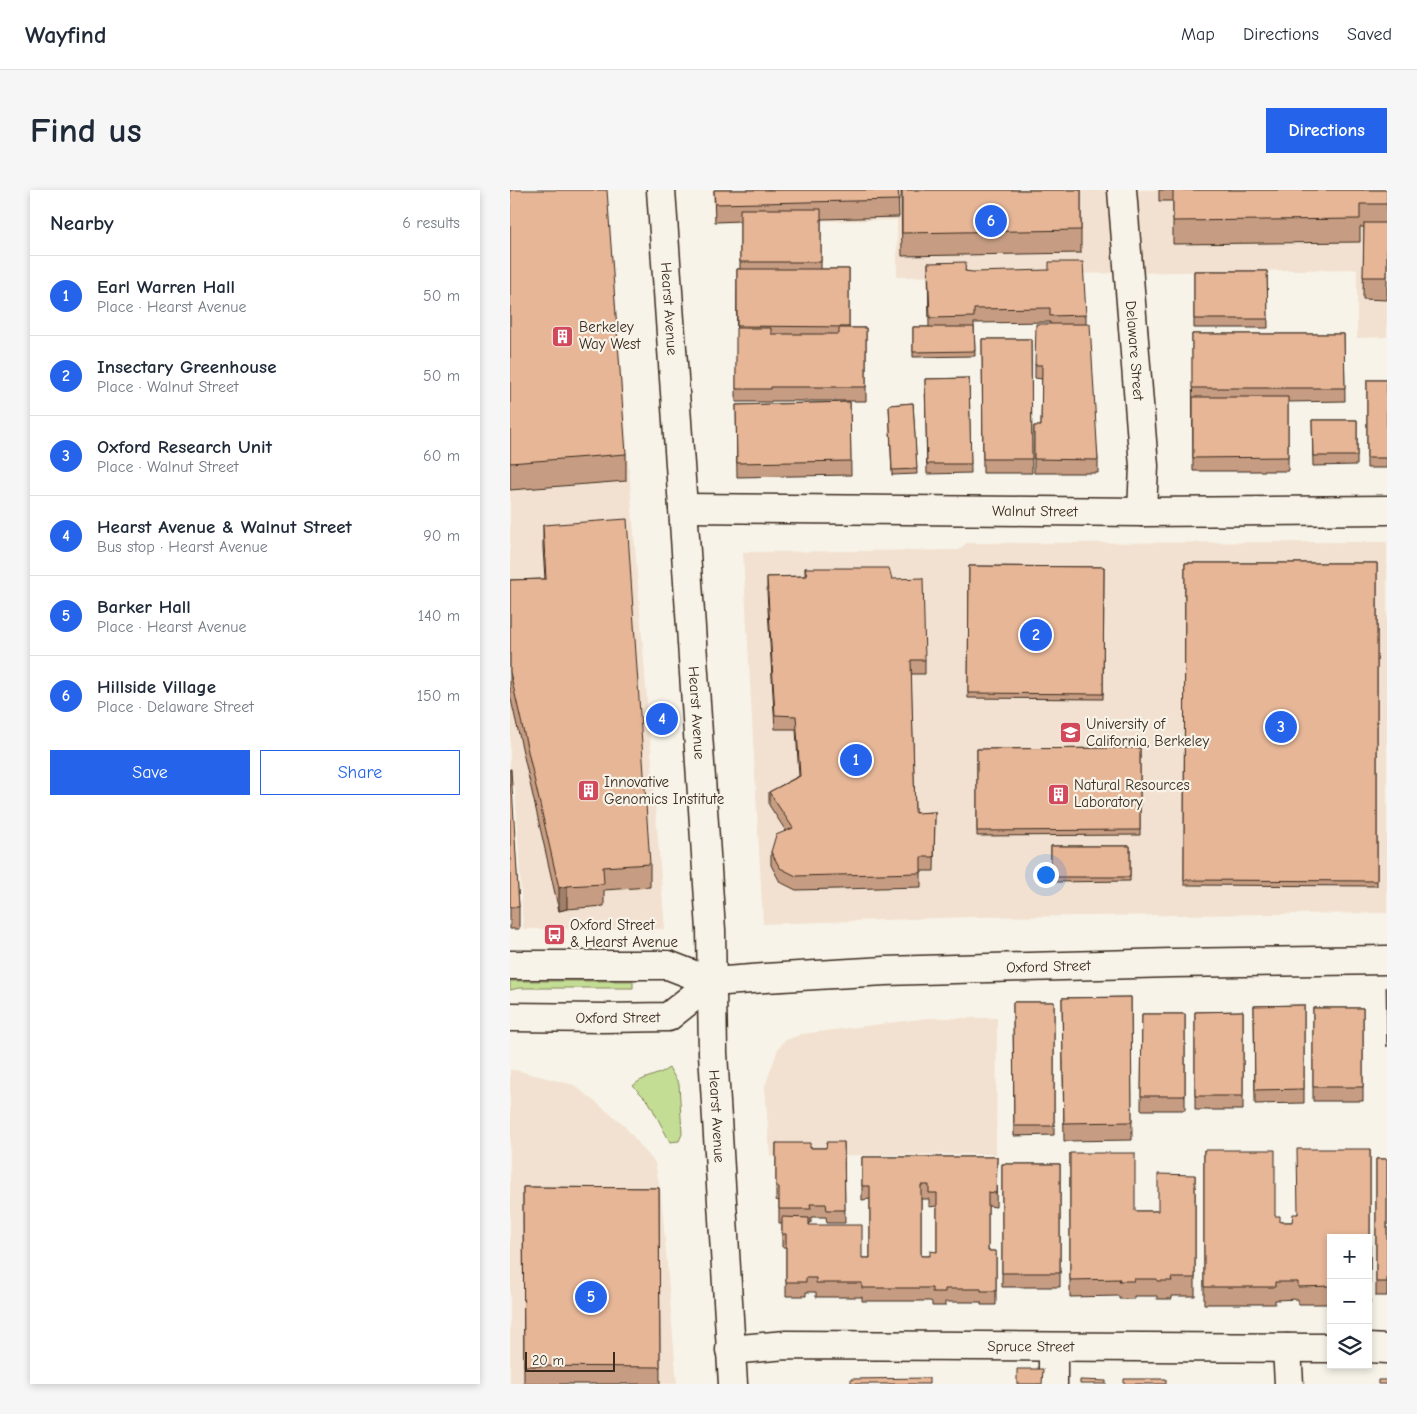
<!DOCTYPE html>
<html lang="en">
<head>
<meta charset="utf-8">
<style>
	body { margin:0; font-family:"Comic Neue",sans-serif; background:#f6f6f7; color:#1f2937 }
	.controls { position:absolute; right:15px; bottom:15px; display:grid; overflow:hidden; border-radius:0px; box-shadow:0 2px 8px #0003 }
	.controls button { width:45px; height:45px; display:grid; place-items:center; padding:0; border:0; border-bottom:1px solid #e0e1e3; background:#fff; color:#1f2937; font:25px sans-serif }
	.scale { position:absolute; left:15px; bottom:12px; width:90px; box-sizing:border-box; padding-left:5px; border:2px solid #3b2a1e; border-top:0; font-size:14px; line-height:18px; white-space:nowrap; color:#3b2a1e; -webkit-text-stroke:4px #f7f3e8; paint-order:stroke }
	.you { position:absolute; left:535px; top:684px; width:18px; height:18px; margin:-12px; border:4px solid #fff; border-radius:50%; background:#1a73e8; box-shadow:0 0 0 8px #1a73e833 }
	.badge { display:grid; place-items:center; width:32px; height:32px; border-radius:50%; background:#2563eb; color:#fff; font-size:16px; font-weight:700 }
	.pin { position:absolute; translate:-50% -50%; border:2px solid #fff; box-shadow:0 1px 5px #0006 }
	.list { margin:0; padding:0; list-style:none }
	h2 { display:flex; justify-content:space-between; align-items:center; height:65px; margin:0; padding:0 20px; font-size:21px }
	h2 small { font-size:16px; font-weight:400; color:#747a83 }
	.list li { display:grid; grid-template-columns:32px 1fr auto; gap:15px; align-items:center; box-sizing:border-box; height:80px; padding:0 20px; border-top:1px solid #e0e1e3 }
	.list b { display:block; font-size:19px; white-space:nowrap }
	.list p { margin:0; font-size:16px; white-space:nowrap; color:#747a83 }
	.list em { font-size:16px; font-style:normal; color:#747a83 }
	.actions { display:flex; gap:10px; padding:15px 20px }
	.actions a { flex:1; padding:11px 0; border:1px solid #2563eb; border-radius:0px; text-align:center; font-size:18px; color:#2563eb }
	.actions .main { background:#2563eb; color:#fff }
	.icon { flex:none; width:28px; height:28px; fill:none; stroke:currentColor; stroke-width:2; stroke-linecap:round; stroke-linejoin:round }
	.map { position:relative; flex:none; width:877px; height:1194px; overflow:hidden; border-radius:0px }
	header { display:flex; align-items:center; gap:30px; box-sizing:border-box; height:70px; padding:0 25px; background:#fff; border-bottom:1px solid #e0e1e3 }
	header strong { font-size:24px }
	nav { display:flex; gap:28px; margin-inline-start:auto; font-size:18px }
	.intro { display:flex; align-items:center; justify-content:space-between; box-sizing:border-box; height:120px; padding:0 30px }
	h1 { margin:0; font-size:35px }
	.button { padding:12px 22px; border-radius:0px; background:#2563eb; color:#fff; font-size:18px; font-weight:700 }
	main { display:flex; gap:30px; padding:0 30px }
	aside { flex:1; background:#fff; border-radius:0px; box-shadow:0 2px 8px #0003 }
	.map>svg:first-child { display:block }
</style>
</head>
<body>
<header>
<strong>Wayfind</strong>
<nav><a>Map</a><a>Directions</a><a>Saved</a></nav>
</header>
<div class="intro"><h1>Find us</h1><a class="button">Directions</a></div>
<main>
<aside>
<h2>Nearby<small>6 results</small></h2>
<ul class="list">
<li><span class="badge">1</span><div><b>Earl Warren Hall</b><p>Place · Hearst Avenue</p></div><em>50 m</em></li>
<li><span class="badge">2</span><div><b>Insectary Greenhouse</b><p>Place · Walnut Street</p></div><em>50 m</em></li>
<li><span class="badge">3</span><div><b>Oxford Research Unit</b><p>Place · Walnut Street</p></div><em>60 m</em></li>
<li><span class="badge">4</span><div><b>Hearst Avenue &amp; Walnut Street</b><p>Bus stop · Hearst Avenue</p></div><em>90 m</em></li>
<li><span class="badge">5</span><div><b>Barker Hall</b><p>Place · Hearst Avenue</p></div><em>140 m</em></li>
<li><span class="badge">6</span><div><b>Hillside Village</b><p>Place · Delaware Street</p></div><em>150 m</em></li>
</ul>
<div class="actions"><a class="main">Save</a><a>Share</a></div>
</aside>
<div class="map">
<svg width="877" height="1194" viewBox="0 0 877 1194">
	<rect width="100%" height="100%" fill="#f7f3e8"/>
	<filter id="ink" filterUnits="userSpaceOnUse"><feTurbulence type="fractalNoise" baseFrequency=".02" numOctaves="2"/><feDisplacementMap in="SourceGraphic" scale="10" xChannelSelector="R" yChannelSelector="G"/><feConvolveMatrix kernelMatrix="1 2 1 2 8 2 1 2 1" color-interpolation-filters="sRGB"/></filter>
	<g filter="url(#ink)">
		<path fill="#f2e1d0" d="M0,0H97L155,739H13L5,597H0Z
			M202,0H877V147L847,148V79L387,87V30L204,33Z
			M877,352V723L461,727L253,734L233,362L449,360L456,353Z
			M418,828H487L486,964L260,966L255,896L268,859L274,851L292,844Z
			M0,880H5L64,895L112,933L145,973L151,1003L167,1194H0Z"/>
		<path fill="#c4dd94" stroke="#808459" d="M0,791H123V798H9L0,800Z
			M159,878L169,894L172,944L169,951L160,952L139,912L123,896C131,887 148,886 159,878Z"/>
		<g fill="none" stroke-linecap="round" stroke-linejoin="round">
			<defs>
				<g id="minor">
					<path id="s1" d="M151,0L175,347L201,740L203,863L223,1194"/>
					<path id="s2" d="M612,0L634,276L632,322"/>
					<path id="s3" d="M173,318L632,322L877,320"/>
					<path id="s4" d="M0,775H158L202,792L255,788L375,781L661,773L877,770"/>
					<path id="s5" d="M0,827L94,828L158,827L202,792"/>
					<path d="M543,1157V1194"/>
					<path d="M777,1158L779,1194"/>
					<path d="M858,1158L877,1159"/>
					<path id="s6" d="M220,1160L276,1155L821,1158"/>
				</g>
			</defs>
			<use href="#minor" stroke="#3b2a1e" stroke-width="31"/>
			<use href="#minor" stroke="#f7f3e8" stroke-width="28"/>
		</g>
		<path fill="#c69d82" stroke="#3b2a1e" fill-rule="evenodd" d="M0,0L116,264V291L0,300Z
			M204,0H388L389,27L311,29V79H339V138H356V211H261V212H226L227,79H230V31L205,32Z
			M391,0H571V63L392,66Z
			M649,0H877V110L853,109L854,37H850V52L663,54V11H649Z
			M418,73L456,81L576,125V134L588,270V283H524V236H531L532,189L525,188V175L540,134V132L464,133L465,166L403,167V137H419Z
			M684,81H757L758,138H684Z
			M682,144H834L835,211L778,212V281H683Z
			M472,149H521L522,283H473Z
			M459,188L461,283L417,284L415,189Z
			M857,190H877V278H857Z
			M340,212L341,285L227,287L226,215Z
			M403,213L407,284L382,285L379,215Z
			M802,230H847V275L803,276Z
			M33,335L140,674V697L94,700V716L57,719L49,721L0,505V390L35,389L33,358Z
			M675,373H867V696L674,695Z
			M459,376L594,377L593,509L458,508Z
			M295,378L382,389L415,470V484H401L405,623L425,622L424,681H411V697L286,700L270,692L261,675V662L276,641L259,615V602L289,586L286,539H265L257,401V387L295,386Z
			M630,558V645L467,646V559Z
			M0,579L9,717V739H0Z
			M541,656H620V691L541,692Z
			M621,807L622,950L554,951L552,808Z
			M503,812H544V945L504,946Z
			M794,815V913L745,914L744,816Z
			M803,818H853V911H803Z
			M733,821V920H685V822Z
			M632,824H675V920H631Z
			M334,952L335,1033H317L316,1027H301V1033H299V1035L352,1068H360V1009L352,1010V967H487L486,1017L478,1016V1061H486V1115H471V1112H435V1116H422V1112L420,1111H352V1107H306V1102H296V1106H276V1057H272V1033H269V1011L266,1010V953L300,958H316ZM411,1009H419V1017L427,1016V1062L420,1066H411Z
			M860,959V1114H858V1048H821V1114H788V1109L765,1110V1114H694V960L765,1026L770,1032H782L787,1024Z
			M560,963L625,1021H648L685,985V1106H662V1109H647V1106H624V1109H609V1106L560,1107Z
			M866,969H877V1106H866Z
			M492,974H550V1097H492Z
			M13,997L149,998L150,1194H14Z"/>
		<path fill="#a17f6a" stroke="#3b2a1e" d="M57,696V719L49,721V698Z"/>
		<path fill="#e6b697" stroke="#3b2a1e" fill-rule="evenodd" d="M0,0H97L116,264L0,273Z
			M204,0H388L389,10L205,14Z
			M392,0H571V40L392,43Z
			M663,0H877V14H850V29L663,31Z
			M230,19H311V72H230Z
			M854,33H877V87H853Z
			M456,72L455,81L463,82L539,80V72H573L576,125L540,126V118L464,119V127L420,128L418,73Z
			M227,79H339V137L227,136Z
			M684,81H757L758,129H684Z
			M526,134H580L588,270L524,269V236H531L532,175H525Z
			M403,137H464L465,161L403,162Z
			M226,138H261V144H329V138H356V197H261V199H226Z
			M682,144H834L835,198H682Z
			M472,149H521L522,269H473Z
			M459,188L461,274H417L415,189Z
			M857,190H877V268H857Z
			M683,207H778V267L683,268Z
			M340,212L341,271L227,273L226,215Z
			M403,213L407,279L382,280L379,215Z
			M802,230H847V266H803Z
			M117,329L140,674L93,677L94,694L57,696L49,698L0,482V390L36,389L33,335Z
			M675,373H867V691L674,690Z
			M459,376L594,377L593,504L458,503Z
			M295,378H379L382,389L413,388L415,470H401L405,623L425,622L424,667H411V683L286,686L270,678L261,662L266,645L283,638L259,602L290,586L286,526L265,525L257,387L297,386Z
			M630,558V640L467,641V559Z
			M0,579H1L9,717H0Z
			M541,656H620V687H541Z
			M876,797H877V857Z
			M621,807L622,932L554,933L552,808Z
			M503,812H544V936H504Z
			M794,815V899L745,900L744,816Z
			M803,818H853V897H803Z
			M733,821V906H685V822Z
			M632,824H675V906H631Z
			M317,952H334L335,1020H317L316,1014H300L301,1019H269V997H266V953H300V958H316Z
			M787,959H860V1096H858V1048H821V1096L788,1097V1092H765V1097H694V960H765V1026H770V1032H782L783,1024H788Z
			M560,963H625V1021H648V984L685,985V1088H661L662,1091H647V1089H624V1091H609L610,1089L560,1090Z
			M352,967H487L486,1003L478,1002V1061H486V1101H471V1099H435V1102H422V1098H352V1093H306V1088H296V1092H276V1044H272V1027L299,1028V1035H352V1068H360V996H352ZM411,995H419V1003H427V1062L420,1061V1066H411Z
			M866,969H877V1092H866Z
			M492,974H550V1083H492Z
			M13,997L149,998L150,1177L14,1176Z
			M507,1179H533L532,1194H507Z
			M419,1188V1194H341V1189Z
			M614,1189H656V1194H614Z
			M570,1190L596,1191V1194H570Z
			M868,1190H877V1194H868Z"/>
	</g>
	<defs>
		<symbol id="building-square" viewBox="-11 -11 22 22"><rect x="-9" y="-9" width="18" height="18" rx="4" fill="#d1495b" stroke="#f7f3e8"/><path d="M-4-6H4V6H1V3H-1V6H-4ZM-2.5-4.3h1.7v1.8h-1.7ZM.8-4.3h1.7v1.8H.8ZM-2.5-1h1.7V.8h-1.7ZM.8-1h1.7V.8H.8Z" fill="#fff"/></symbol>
		<symbol id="university-square" viewBox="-11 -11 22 22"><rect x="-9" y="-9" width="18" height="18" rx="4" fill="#d1495b" stroke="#f7f3e8"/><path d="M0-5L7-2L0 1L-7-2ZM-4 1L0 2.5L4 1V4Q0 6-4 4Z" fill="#fff"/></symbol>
		<symbol id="bus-square" viewBox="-11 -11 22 22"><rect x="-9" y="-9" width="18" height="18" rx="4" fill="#d1495b" stroke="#f7f3e8"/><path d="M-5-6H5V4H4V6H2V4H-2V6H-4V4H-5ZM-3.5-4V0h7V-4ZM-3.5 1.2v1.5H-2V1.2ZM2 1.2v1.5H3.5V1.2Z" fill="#fff"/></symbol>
	</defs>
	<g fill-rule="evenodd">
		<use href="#building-square" x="40" y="134" width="25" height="25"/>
		<use href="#university-square" x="548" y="530" width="25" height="25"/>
		<use href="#building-square" x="66" y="588" width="25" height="25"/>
		<use href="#building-square" x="536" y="592" width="25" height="25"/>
		<use href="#bus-square" x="32" y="732" width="25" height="25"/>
	</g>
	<g text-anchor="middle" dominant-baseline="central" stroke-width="4.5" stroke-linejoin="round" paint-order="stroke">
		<g font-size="15" fill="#3b2a1e" stroke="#f7f3e8">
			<text stroke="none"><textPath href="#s1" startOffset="119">Hearst Avenue</textPath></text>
			<text stroke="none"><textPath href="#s2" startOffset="161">Delaware Street</textPath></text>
			<text stroke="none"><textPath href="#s3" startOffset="352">Walnut Street</textPath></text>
			<text stroke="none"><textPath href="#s1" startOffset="524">Hearst Avenue</textPath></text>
			<text stroke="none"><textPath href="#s4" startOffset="542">Oxford Street</textPath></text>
			<text stroke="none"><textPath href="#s5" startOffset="108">Oxford Street</textPath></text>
			<text stroke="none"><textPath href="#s1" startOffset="928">Hearst Avenue</textPath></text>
			<text stroke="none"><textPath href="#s6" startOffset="301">Spruce Street</textPath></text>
		</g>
		<g font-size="15" fill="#3b2a1e" stroke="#f7f3e8" text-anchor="start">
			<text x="69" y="137">Berkeley<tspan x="69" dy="17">Way West</tspan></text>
			<text x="576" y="534">University of<tspan x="576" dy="17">California, Berkeley</tspan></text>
			<text x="94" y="592">Innovative<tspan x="94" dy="17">Genomics Institute</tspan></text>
			<text x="564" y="595">Natural Resources<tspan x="564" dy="17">Laboratory</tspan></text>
			<text x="60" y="735">Oxford Street<tspan x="60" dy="17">&amp; Hearst Avenue</tspan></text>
		</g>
	</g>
</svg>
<div class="controls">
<button>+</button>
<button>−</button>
<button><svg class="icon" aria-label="layers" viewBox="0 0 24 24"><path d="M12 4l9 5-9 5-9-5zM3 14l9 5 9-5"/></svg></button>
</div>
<div class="scale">20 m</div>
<div class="you"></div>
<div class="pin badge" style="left:346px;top:570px">1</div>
<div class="pin badge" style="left:526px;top:445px">2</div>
<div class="pin badge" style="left:771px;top:537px">3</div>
<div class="pin badge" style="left:152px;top:529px">4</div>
<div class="pin badge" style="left:81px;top:1107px">5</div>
<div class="pin badge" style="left:481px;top:31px">6</div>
</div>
</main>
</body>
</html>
